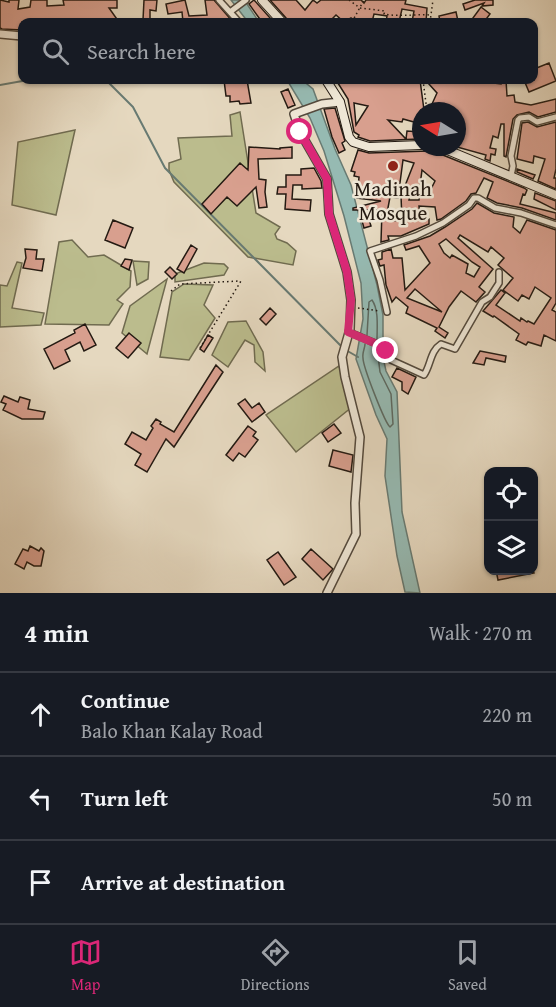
<!DOCTYPE html>
<html lang="en">
<head>
<meta charset="utf-8">
<style>
	body { margin:0; font-family:"Gentium Book Plus",serif; background:#242831; color:#f1f3f6 }
	.controls { position:absolute; right:18px; bottom:18px; display:grid; overflow:hidden; border-radius:12px; box-shadow:0 2px 4px #0004 }
	.controls button { width:54px; height:54px; display:grid; place-items:center; padding:0; border:0; border-bottom:2px solid #363941; background:#171b24; color:#f1f3f6; font:30px sans-serif }
	.compass { position:absolute; left:412px; top:102px; width:54px; height:54px; border-radius:50%; background:#171b24; box-shadow:0 2px 4px #0004; rotate:281deg }
	.stop { position:absolute; width:18px; height:18px; margin:-14px; border:4px solid #db2777; border-radius:50%; background:#fff }
	.stop.end { background:#db2777; border-color:#fff; box-shadow:0 2px 6px #0008 }
	.list { margin:0; padding:0; list-style:none }
	h2 { display:flex; justify-content:space-between; align-items:center; height:78px; margin:0; padding:0 24px; font-size:26px }
	h2 small { font-size:20px; font-weight:400; color:#9ea1a6 }
	.list li { display:grid; grid-template-columns:39px 1fr auto; gap:18px; align-items:center; box-sizing:border-box; height:84px; padding:0 24px; border-top:2px solid #363941 }
	.list b { display:block; font-size:22px; white-space:nowrap }
	.list p { margin:0; font-size:20px; white-space:nowrap; color:#9ea1a6 }
	.list em { font-size:20px; font-style:normal; color:#9ea1a6 }
	.icon { flex:none; width:33px; height:33px; fill:none; stroke:currentColor; stroke-width:2; stroke-linecap:round; stroke-linejoin:round }
	.map { position:relative; flex:none; width:556px; height:593px; overflow:hidden }
	.search { position:absolute; background:#171b24; box-shadow:0 2px 4px #0004; left:18px; right:18px; top:18px; height:66px; display:flex; align-items:center; gap:15px; box-sizing:border-box; padding:0 21px; border-radius:12px; color:#9ea1a6; font-size:22px }
	.sheet { height:330px; background:#171b24 }
	nav { display:flex; justify-content:space-around; align-items:center; box-sizing:border-box; height:84px; border-top:2px solid #363941; background:#171b24; font-size:16px; color:#9ea1a6 }
	nav a { display:grid; justify-items:center; gap:3px }
	nav .on { color:#db2777 }
	.map>svg:first-child { display:block }
</style>
</head>
<body>
<div class="map">
<svg width="556" height="593" viewBox="0 0 556 593">
	<rect width="100%" height="100%" fill="#e5d8bf"/>
	<filter id="stains"><feTurbulence type="fractalNoise" baseFrequency=".00333" numOctaves="4"/><feColorMatrix values="0 0 0 0 .2 0 0 0 0 .09 0 0 0 0 .02 0 0 0 .5 -.17"/></filter>
	<radialGradient id="worn" r=".72"><stop offset=".6" stop-color="#630" stop-opacity="0"/><stop offset="1" stop-color="#630" stop-opacity=".3"/></radialGradient>
	<path fill="#bbbc8d" stroke="#706b50" stroke-width="1.5" d="M240,112L256,213L280,227L275,234L277,239L287,243L296,251L293,265L248,257L174,182L169,170V163L181,159L178,138L232,136L230,115Z
		M75,130L56,215L12,205L18,142Z
		M72,240L88,257L104,255L131,271L130,287L117,300L123,304L109,325L45,324L59,242Z
		M133,261L149,262L148,279L137,285Z
		M17,262L22,263L12,308L44,313L41,325L0,327V285L7,286Z
		M204,263L224,264L228,268L224,275L175,282V274Z
		M167,279L147,354L122,333L130,306Z
		M184,284L213,285L204,305L215,318L189,360L160,357L172,292Z
		M246,321L263,352L265,371L255,362L254,345L245,340L228,367L212,355L228,322Z
		M339,366L352,407L296,452L266,415Z"/>
	<path fill="#96bab2" stroke="#687a72" stroke-width="1.5" d="M231,0H248L247,4L259,22H248Z
		M287,80H302L313,89L335,149L351,185L377,285L383,315V357L386,371L397,392L402,512L420,593L405,592L397,556L385,476L387,439L376,415L356,359L363,319L361,283L344,216L324,151L310,118Z"/>
	<g fill="none" stroke-linecap="round" stroke-linejoin="round">
		<path stroke="#5d6a62" stroke-width="1.5" d="M367,335L369,302L372,300C379,310 377,327 377,340
			M365,344C365,348 362,353 363,358C363,367 385,423 390,427L393,424L391,394L380,372L377,348"/>
		<path stroke="#687a72" stroke-width="2" d="M106,80L133,107L165,168L344,349L358,357
			M0,85L28,80"/>
	</g>
	<path fill="#d89f8e" stroke="#241a12" stroke-width="1.5" fill-rule="evenodd" d="M0,0L9,2V0H19L18,9L30,7L31,0H47V6L64,5L63,0H117V8H109L119,22H22V30L2,29L0,28Z
		M144,0H157L156,11L150,10V19L143,20Z
		M185,0L189,16L207,15L205,0H214L233,22H183L182,12L168,14L166,4Z
		M254,0L271,19L266,22H262L249,4Z
		M270,0H296L305,10L313,0L317,3L321,0H361L364,3L366,0H406L405,4L427,8L426,22H412L414,11L402,9L399,22H386L387,16L374,14L372,22H357L351,18L344,22L336,15L329,22H288L286,18Z
		M475,0H493V5L482,6L484,3L465,10L463,4Z
		M481,7L490,14L484,22H470Z
		M456,12L458,21L440,22L439,16Z
		M549,63L556,81L529,92L524,80H534V69Z
		M224,80H247L251,103L240,104L239,101L230,102V96H226Z
		M336,80H383L396,82L403,80H420L424,110H421V124L403,119L402,122L388,120L406,139L407,131L420,132L419,139L370,141L358,137L359,135L354,132L348,99ZM354,103L368,106L356,125Z
		M437,80H485L484,82L501,84V80H506L507,96L514,95L515,102L531,105L556,99V112L538,117L529,112L517,115L513,119L506,157L504,156V124H501L498,138L493,136L490,148L496,149L495,155L491,154L490,161L485,159L486,155L457,147V126L461,120L457,117V111H434L437,106L432,104L437,93L428,83L438,81Z
		M288,89L295,105L288,108L281,92Z
		M335,108L345,141L342,143L345,150L339,153L332,137L324,109Z
		M528,122L537,127L556,122V169L554,178H556V189L538,181L545,159L534,156L533,163L517,159L522,123Z
		M249,147L280,149V148L292,147V158L258,159L259,179L266,180L265,192L267,207L259,208L256,187L237,206L227,197L211,214L202,204L240,163L248,170Z
		M431,147L438,153L524,188L527,190L525,195L523,194L520,204L556,213V220L522,208L497,203L487,198L493,182L484,178L476,193L471,194L466,201L441,219L437,220L435,207L419,206L420,220L429,219V224L401,236H388L389,240L381,242L382,210H366L371,226L364,228L359,210H353V208L381,201L357,198L359,177L354,176L355,172L351,171L358,150L369,153L428,151ZM403,160L414,163L401,196L402,220L391,221L390,213H387L390,197L398,198ZM422,170L435,181L431,189L420,186ZM411,190L420,191L419,200H409Z
		M314,168L321,181L322,188L302,189V185H293L292,199L311,200L310,211L285,209L286,194H277L278,187H286V175H301V169Z
		M517,169L535,175L533,179L517,172Z
		M535,193L556,201V210L534,199Z
		M477,203L494,213L514,217L513,227L520,233L527,220L556,230V303L552,310L556,312V341L544,335L541,346L528,342L526,345L516,340L519,334L494,316L493,317L483,311L501,290L505,293L496,305L520,321L521,318L527,322L528,321L534,324L551,298L535,287L529,299L522,295L518,301L503,290L513,278L498,265L504,258L491,247L488,252L460,235L458,238L493,269L479,287L485,292L476,302L461,291L449,307L439,327L448,333L445,338L435,331L437,328L406,313L408,307L396,297L392,302L386,285L384,265L380,266L378,260L382,259V252L391,249L393,258H402L405,290L430,263L419,246L406,250L404,245L430,236L445,227L472,209ZM446,239L472,262L480,267L474,277L466,273L468,264L452,255L450,258L444,253L439,244ZM415,289L442,312L407,298Z
		M113,220L133,228L125,248L105,240Z
		M191,245L197,249L184,273L177,269Z
		M25,249L37,250L36,259H44L42,271L23,268L26,258Z
		M125,259L132,260L129,270L121,266Z
		M170,267L177,274L172,279L165,272Z
		M270,308L276,314L266,325L260,319Z
		M85,324L96,345L84,351L80,342L65,350L70,361L54,369L44,349L75,333L74,330Z
		M129,333L141,343L128,358L116,348Z
		M208,335L213,338L204,352L200,349Z
		M480,351L506,356L505,362L486,358L484,365L473,363Z
		M216,365L223,372L174,447L166,439L147,472L135,465L141,454L125,444L132,432L146,440L153,428L151,426L156,419L161,422L160,424L174,432Z
		M397,368L416,377L408,394L402,390V382L392,377Z
		M4,396L18,402L20,397L30,400L28,409L45,412L43,419H22L3,410L6,404L1,402Z
		M245,399L252,408L259,403L265,412L252,422L238,404Z
		M334,424L341,433L328,442L322,433Z
		M248,426L256,432L253,436L258,440L245,457L239,453L233,461L226,455Z
		M333,450L353,455L351,472L329,466Z
		M30,546L39,551L41,548L44,551L41,566H34L27,562L24,569L15,564L23,549L28,551Z
		M311,549L333,569L323,580L302,559Z
		M278,552L296,577L284,585L267,560Z
		M496,570H533L534,573L498,580Z"/>
	<g fill="none" stroke-linecap="round" stroke-linejoin="round">
		<defs>
			<path id="minor" d="M219,0L239,22
				M230,12L246,0
				M511,176L513,166L511,156L518,120L520,118L529,117L537,122L556,117
				M387,312L380,280L370,251L416,236L443,223L469,205L474,198H478L495,208L521,213L556,225
				M349,332L384,347L391,360L424,375C431,365 430,351 441,344L455,349L482,302L490,297L499,283V272"/>
			<path id="tertiary" d="M0,34L22,36
				M327,593L356,534L355,503L360,437L345,377L342,357L350,329L351,300L347,272L329,214L327,179L300,132L294,114L322,104L340,102"/>
			<path id="secondary" d="M262,0L282,22
				M326,80L340,102L349,137L353,142L369,147L421,145
				M440,147L556,195"/>
		</defs>
		<use href="#minor" stroke="#544a3d" stroke-width="8"/>
		<use href="#tertiary" stroke="#544a3d" stroke-width="10"/>
		<use href="#secondary" stroke="#241a12" stroke-width="10"/>
		<path stroke="#241a12" stroke-width="1.5" stroke-dasharray="1.5 3" stroke-linecap="butt" d="M349,0L360,8L385,11L384,14C400,17 415,14 431,15
			M352,22L364,0
			M430,22L433,0
			M423,80L427,111
			M421,138V131
			M171,291L180,284L240,281
			M358,308L380,311
			M200,348L241,281"/>
		<use href="#minor" stroke="#eee6d5" stroke-width="5"/>
		<use href="#tertiary" stroke="#eee6d5" stroke-width="7"/>
		<use href="#secondary" stroke="#eee6d5" stroke-width="8"/>
	</g>
	<g fill="none" stroke-linecap="round" stroke-linejoin="round">
		<path stroke="#db2777" stroke-width="8" d="M300,132L327,179L329,214L347,272L351,300L348,332L384,347L386,351"/>
	</g>
	<circle fill="#8f2418" stroke="#eee6d5" stroke-width="2" cx="393" cy="166" r="6"/>
	<g text-anchor="middle" dominant-baseline="central" stroke-width="5" stroke-linejoin="round" paint-order="stroke">
		<g font-size="21" fill="#241a12" stroke="#eee6d5">
			<text x="393" y="188">Madinah<tspan x="393" dy="24">Mosque</tspan></text>
		</g>
	</g>
	<rect width="100%" height="100%" filter="url(#stains)"/>
	<rect width="100%" height="100%" fill="url(#worn)"/>
</svg>
<div class="controls">
<button><svg class="icon" aria-label="locate" viewBox="0 0 24 24"><circle cx="12" cy="12" r="6"/><path d="M12 2v4M12 18v4M2 12h4M18 12h4"/></svg></button>
<button><svg class="icon" aria-label="layers" viewBox="0 0 24 24"><path d="M12 4l9 5-9 5-9-5zM3 14l9 5 9-5"/></svg></button>
</div>
<svg class="compass" viewBox="-18 -18 36 36"><path d="M0-13l5 13h-10z" fill="#e53935"/><path d="M0 13l5-13h-10z" fill="#9ea1a6"/></svg>
<div class="stop" style="left:300px;top:132px"></div>
<div class="stop end" style="left:386px;top:351px"></div>
<div class="search"><svg class="icon" aria-label="search" viewBox="0 0 24 24"><circle cx="10" cy="10" r="6"/><path d="M15 15l6 6"/></svg>Search here</div>
</div>
<section class="sheet">
<h2>4 min<small>Walk · 270 m</small></h2>
<ul class="list">
<li><svg class="icon" aria-label="ahead" viewBox="0 0 24 24"><path d="M12 20V5M6 11l6-6 6 6"/></svg><div><b>Continue</b><p>Balo Khan Kalay Road</p></div><em>220 m</em></li>
<li><svg class="icon" aria-label="left" viewBox="0 0 24 24"><path d="M17 20v-9H6M10 6l-5 5 5 5"/></svg><div><b>Turn left</b></div><em>50 m</em></li>
<li><svg class="icon" aria-label="arrive" viewBox="0 0 24 24"><path d="M6 21V4h12l-3 4 3 4H6"/></svg><div><b>Arrive at destination</b></div></li>
</ul>
</section>
<nav>
<a class="on"><svg class="icon" aria-label="map" viewBox="0 0 24 24"><path d="M3 6l6-2 6 2 6-2v14l-6 2-6-2-6 2zM9 4v14M15 6v14"/></svg>Map</a>
<a><svg class="icon" aria-label="directions" viewBox="0 0 24 24"><path d="M12 3l9 9-9 9-9-9zM9 14v-3h6M13 9l2 2-2 2"/></svg>Directions</a>
<a><svg class="icon" aria-label="saved" viewBox="0 0 24 24"><path d="M7 4h10v16l-5-4-5 4z"/></svg>Saved</a>
</nav>
</body>
</html>
